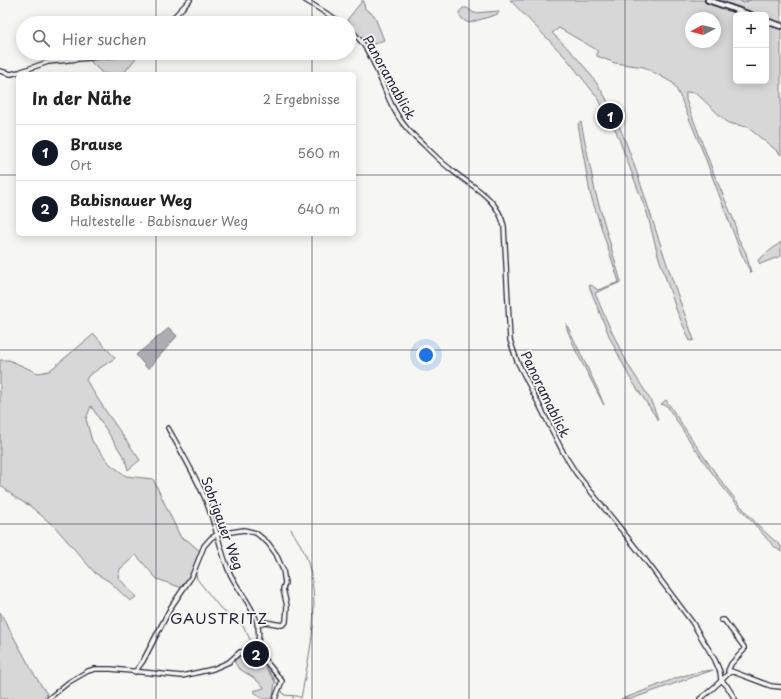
<!DOCTYPE html>
<html lang="de">
<head>
<meta charset="utf-8">
<style>
	body { margin:0; font-family:"Playpen Sans",sans-serif; background:#f2f2f2; color:#222 }
	.controls { position:absolute; right:12px; top:12px; display:grid; overflow:hidden; border-radius:6px; box-shadow:0 2px 10px #0003 }
	.controls button { width:36px; height:36px; display:grid; place-items:center; padding:0; border:0; border-bottom:1px solid #e0e0e0; background:#fff; color:#222; font:20px sans-serif }
	.compass { position:absolute; left:685px; top:12px; width:36px; height:36px; border-radius:50%; background:#fff; box-shadow:0 2px 10px #0003; rotate:263deg }
	.you { position:absolute; left:426px; top:355px; width:14px; height:14px; margin:-10px; border:3px solid #fff; border-radius:50%; background:#1a73e8; box-shadow:0 0 0 6px #1a73e833 }
	.badge { display:grid; place-items:center; width:26px; height:26px; border-radius:50%; background:#111827; color:#fff; font-size:13px; font-weight:700 }
	.pin { position:absolute; translate:-50% -50%; border:2px solid #fff; box-shadow:0 1px 4px #0006 }
	.list { margin:0; padding:0; list-style:none }
	h2 { display:flex; justify-content:space-between; align-items:center; height:52px; margin:0; padding:0 16px; font-size:17px }
	h2 small { font-size:13px; font-weight:400; color:#767676 }
	.list li { display:grid; grid-template-columns:26px 1fr auto; gap:12px; align-items:center; box-sizing:border-box; height:56px; padding:0 16px; border-top:1px solid #e0e0e0 }
	.list b { display:block; font-size:15px; white-space:nowrap }
	.list p { margin:0; font-size:13px; white-space:nowrap; color:#767676 }
	.list em { font-size:13px; font-style:normal; color:#767676 }
	.icon { flex:none; width:22px; height:22px; fill:none; stroke:currentColor; stroke-width:2; stroke-linecap:round; stroke-linejoin:round }
	.map { position:relative; flex:none; width:781px; height:699px; overflow:hidden }
	.search { position:absolute; background:#fff; box-shadow:0 2px 10px #0003; left:16px; top:16px; width:340px; height:44px; display:flex; align-items:center; gap:10px; box-sizing:border-box; padding:0 14px; border-radius:22px; color:#767676; font-size:15px }
	.panel { position:absolute; background:#fff; box-shadow:0 2px 10px #0003; left:16px; top:72px; width:340px; height:164px; border-radius:6px }
	.map>svg:first-child { display:block }
</style>
</head>
<body>
<div class="map">
<svg width="781" height="699" viewBox="0 0 781 699">
	<rect width="100%" height="100%" fill="#f6f6f2"/>
	<filter id="ink" filterUnits="userSpaceOnUse"><feTurbulence type="fractalNoise" baseFrequency=".025" numOctaves="2"/><feDisplacementMap in="SourceGraphic" scale="8" xChannelSelector="R" yChannelSelector="G"/><feConvolveMatrix kernelMatrix="1 2 1 2 8 2 1 2 1" color-interpolation-filters="sRGB"/></filter>
	<g filter="url(#ink)">
		<path fill="#d7d7d7" stroke="#7c7c89" fill-rule="evenodd" d="M363,0L365,9L374,15L384,40L367,47L358,34L350,26L352,24L347,20Z
			M510,0H781V155L776,150L747,127L728,123L696,93L686,92V100L714,174L735,223L737,236L746,253L751,273L741,253L703,152L680,96L673,83L644,67L615,63L597,56V50L559,28L552,33C574,53 597,79 610,106C632,151 645,199 661,246C671,278 683,309 694,340L690,341L676,309L658,255L647,213L616,131L598,98L567,59ZM736,15H766V81H736ZM691,18H715V42H691Z
			M463,8H467L474,13L499,11L498,14L469,23C464,21 459,17 459,12Z
			M134,55L136,58L123,74H103L89,60Z
			M581,122L595,191L621,282L595,293C605,318 616,342 629,366C640,384 653,400 658,420L630,378L610,338L589,286L591,285L598,290L619,282L590,193L578,124Z
			M781,242V256L760,264L758,260Z
			M566,323L597,388L604,405L576,351L567,329Z
			M94,334L115,358L88,376L86,380L105,410L140,460L128,470L125,459L91,406L86,419L92,441L110,464L126,476L153,479L181,538L187,540L200,551L195,567L182,588L157,579L136,555L120,569L118,577L136,597L130,601L110,582L95,573L55,527L30,506L16,498L0,485V360H9L38,373L49,371Z
			M666,400C699,449 735,509 781,546V552C771,545 764,535 756,526C721,489 694,448 667,406L661,404Z
			M0,612L34,674L47,694L42,699H0Z
			M254,652L275,681L273,699H263L253,691L264,688V687L254,678L238,668L234,660L246,653Z
			M713,670L631,699H621C651,690 681,672 713,670Z"/>
		<path fill="#adadb3" stroke="#757583" d="M169,328L177,336L148,369L136,355Z"/>
		<g fill="none" stroke-linecap="round" stroke-linejoin="round">
			<path stroke="#757583" stroke-width="1" d="M739,0L744,3L750,0
				M196,574L197,579L221,609L243,626L250,639L252,648
				M253,651L264,664L278,685
				M281,689L284,695L297,696L301,698C310,651 322,603 306,556C302,546 296,538 291,529
				M292,696L294,699"/>
			<defs>
				<path id="minor" d="M305,0L342,23
					M168,23L190,0
					M349,29C379,53 381,97 405,126C410,133 418,139 424,145C432,153 440,161 449,168C470,186 497,196 504,226L510,340L517,361L564,454L576,473L644,558L692,622L715,660L720,672L721,680
					M0,71L11,74L19,72L48,62L140,53
					M168,428C181,451 194,473 204,496C214,519 219,545 228,569C238,595 268,617 256,649
					M721,620H724L744,647V650L731,664L728,671
					M256,649L282,681L275,699
					M135,672L143,661L171,607L192,576L204,546L211,538L218,534L244,530L256,533L268,543L276,554L283,570L285,583L283,589L287,606L286,622L282,625L265,622L257,625
					M721,680L727,686L735,699
					M48,699L69,682L88,671L95,669H111L182,676L213,669L229,662L240,652L256,649
					M700,699C712,690 721,681 731,671L771,686L781,687"/>
				<path id="major" d="M708,0L751,15
					M766,21L781,26"/>
			</defs>
			<use href="#minor" stroke="#22223b" stroke-width="6"/>
			<use href="#major" stroke="#22223b" stroke-width="8"/>
			<use href="#minor" stroke="#f6f6f2" stroke-width="3.5"/>
			<use href="#major" stroke="#f6f6f2" stroke-width="4.5"/>
		</g>
	</g>
	<path fill="none" stroke="#22223b" stroke-width="1" stroke-opacity="0.55" d="M156,0V23M312,0V23M469,0V699M625,0V699M156,53V74M312,53V74M0,175H18M354,175H781M156,234V699M312,234V699M0,350H781M0,524H781"/>
	<g text-anchor="middle" dominant-baseline="central" stroke-width="3.5" stroke-linejoin="round" paint-order="stroke">
		<g font-size="13" fill="#22223b" stroke="#f6f6f2">
			<text transform="translate(390 77) rotate(61)">Panoramablick</text>
			<text transform="translate(546 394) rotate(64)">Panoramablick</text>
			<text transform="translate(223 523) rotate(70)">Sobrigauer Weg</text>
		</g>
		<g font-size="15" letter-spacing="1" fill="#22223b" stroke="#f6f6f2">
			<text x="219" y="617">GAUSTRITZ</text>
		</g>
	</g>
</svg>
<div class="controls">
<button>+</button>
<button>−</button>
</div>
<svg class="compass" viewBox="-18 -18 36 36"><path d="M0-13l5 13h-10z" fill="#e53935"/><path d="M0 13l5-13h-10z" fill="#767676"/></svg>
<div class="you"></div>
<div class="pin badge" style="left:610px;top:116px">1</div>
<div class="pin badge" style="left:256px;top:654px">2</div>
<div class="search"><svg class="icon" aria-label="search" viewBox="0 0 24 24"><circle cx="10" cy="10" r="6"/><path d="M15 15l6 6"/></svg>Hier suchen</div>
<section class="panel">
<h2>In der Nähe<small>2 Ergebnisse</small></h2>
<ul class="list">
<li><span class="badge">1</span><div><b>Brause</b><p>Ort</p></div><em>560 m</em></li>
<li><span class="badge">2</span><div><b>Babisnauer Weg</b><p>Haltestelle · Babisnauer Weg</p></div><em>640 m</em></li>
</ul>
</section>
</div>
</body>
</html>
